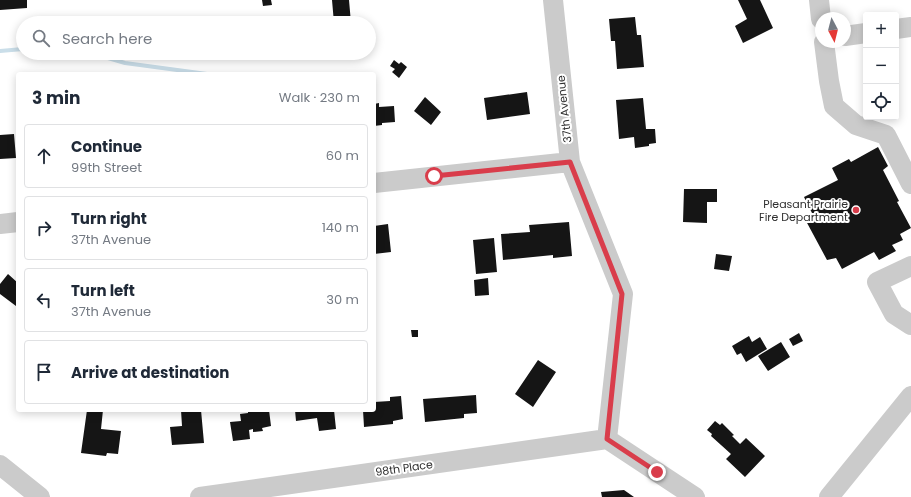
<!DOCTYPE html>
<html lang="en">
<head>
<meta charset="utf-8">
<style>
	body { margin:0; font-family:Poppins,sans-serif; background:#f2f2f3; color:#1f2937 }
	.controls { position:absolute; right:12px; top:12px; display:grid; overflow:hidden; border-radius:4px; box-shadow:0 2px 10px #0003 }
	.controls button { width:36px; height:36px; display:grid; place-items:center; padding:0; border:0; border-bottom:1px solid #e0e1e3; background:#fff; color:#1f2937; font:20px sans-serif }
	.compass { position:absolute; left:815px; top:12px; width:36px; height:36px; border-radius:50%; background:#fff; box-shadow:0 2px 10px #0003; rotate:173deg }
	.stop { position:absolute; width:12px; height:12px; margin:-9px; border:3px solid #d93d4b; border-radius:50%; background:#fff }
	.stop.end { background:#d93d4b; border-color:#fff; box-shadow:0 1px 4px #0008 }
	.list { margin:0; padding:0; list-style:none }
	h2 { display:flex; justify-content:space-between; align-items:center; height:52px; margin:0; padding:0 16px; font-size:17px }
	h2 small { font-size:13px; font-weight:400; color:#747a83 }
	.list li { display:grid; grid-template-columns:26px 1fr auto; gap:12px; align-items:center; box-sizing:border-box; height:64px; margin:0 8px 8px; padding:0 8px; border:1px solid #e0e1e3; border-radius:4px }
	.list b { display:block; font-size:15px; white-space:nowrap }
	.list p { margin:0; font-size:13px; white-space:nowrap; color:#747a83 }
	.list em { font-size:13px; font-style:normal; color:#747a83 }
	.icon { flex:none; width:22px; height:22px; fill:none; stroke:currentColor; stroke-width:2; stroke-linecap:round; stroke-linejoin:round }
	.map { position:relative; flex:none; width:911px; height:497px; overflow:hidden }
	.search { position:absolute; background:#fff; box-shadow:0 2px 10px #0003; left:16px; top:16px; width:360px; height:44px; display:flex; align-items:center; gap:10px; box-sizing:border-box; padding:0 14px; border-radius:22px; color:#747a83; font-size:15px }
	.panel { position:absolute; background:#fff; box-shadow:0 2px 10px #0003; left:16px; top:72px; width:360px; height:340px; border-radius:4px }
	.map>svg:first-child { display:block }
</style>
</head>
<body>
<div class="map">
<svg width="911" height="497" viewBox="0 0 911 497">
	<rect width="100%" height="100%" fill="#fff"/>
	<g fill="none" stroke-linecap="round" stroke-linejoin="round">
		<path stroke="#cadee9" stroke-width="4" d="M0,51L23,49
			M91,53L125,63L207,74"/>
	</g>
	<path fill="#151515" d="M0,0H27V8L0,10Z
		M262,0H271L272,5L263,6Z
		M332,0H349L351,23H334Z
		M738,0H760L773,28L743,43L735,26L747,19Z
		M635,17L637,35H641L644,67L617,69L615,41H611L609,19Z
		M394,60L399,64L401,62L407,67L399,78L392,72L395,69L390,66Z
		M527,92L530,114L487,120L484,98Z
		M425,97L441,112L431,125L414,111Z
		M643,98L646,129H655L656,143L649,144V146L635,148L634,137L619,139L616,100Z
		M379,103V107L394,106L395,122L382,123V125L374,126V104Z
		M14,134L16,158L0,159V135Z
		M878,147L888,166L883,170L899,201L897,202L911,228L900,234L903,240L892,245L896,251L879,260L874,252L842,269L836,258L827,260L806,221L814,217L804,197L838,180L832,168L849,159L851,162Z
		M684,189H717V202H707V223L683,222Z
		M569,222L572,256L553,258V255L503,260L501,234L530,232L529,225Z
		M388,224L391,252L374,254V226Z
		M494,238L497,272L476,274L473,240Z
		M716,254L732,256L729,271L714,269Z
		M8,274L18,283V304L16,306L0,294V284Z
		M488,278L489,295L475,296L474,280Z
		M411,330H418V337H412Z
		M799,333L803,341L793,346L789,339Z
		M749,336L752,342L760,337L767,349L746,362L741,353L737,355L732,346Z
		M781,342L790,357L768,371L758,356Z
		M538,360L556,372L533,407L515,394Z
		M476,395L477,413L464,414V418L425,422L423,399Z
		M401,396L403,419L393,421V424L364,427L363,410H374V402L390,401V397Z
		M87,410H103L101,429L121,431L118,454L107,453L106,456L81,453Z
		M181,410H201L204,443L172,445L170,427L182,426Z
		M248,410H269L271,426L262,428L263,431L253,432V429L249,430L250,439L233,441L230,422L241,421L240,414L248,413Z
		M295,410H334L336,429L319,431L317,418L296,421Z
		M715,421L720,425L722,423L734,435L732,436L740,444L746,438L765,456L745,477L726,459L731,454L711,436L712,434L707,430Z
		M624,490L634,497H602L601,492Z"/>
	<g fill="none" stroke-linecap="round" stroke-linejoin="round">
		<path stroke="#cbcbcb" stroke-width="20" d="M553,0L570,162L623,294L607,439L695,497
			M819,0L821,19
			M896,29L911,27
			M845,36L866,33
			M824,42L829,81L834,106L856,125L886,135L911,184
			M374,183L570,162
			M0,224L18,222
			M911,266L877,282L894,314L911,325
			M0,465L40,497
			M200,497L607,439
			M829,497L911,396"/>
	</g>
	<g fill="none" stroke-linecap="round" stroke-linejoin="round">
		<path stroke="#d93d4b" stroke-width="5" d="M434,176L570,162L622,294L607,439L657,472"/>
	</g>
	<circle fill="#d93d4b" stroke="#fff" stroke-width="1.5" cx="856" cy="210" r="4"/>
	<g text-anchor="middle" dominant-baseline="central" stroke-width="4" stroke-linejoin="round" paint-order="stroke">
		<g font-size="11" fill="#2e2e2e" stroke="#fff">
			<text transform="translate(564 109) rotate(-96)">37th Avenue</text>
			<text transform="translate(404 468) rotate(-8)">98th Place</text>
		</g>
		<g font-size="11" fill="#2e2e2e" stroke="#fff" text-anchor="end">
			<text x="848" y="204">Pleasant Prairie<tspan x="848" dy="13">Fire Department</tspan></text>
		</g>
	</g>
</svg>
<div class="controls">
<button>+</button>
<button>−</button>
<button><svg class="icon" aria-label="locate" viewBox="0 0 24 24"><circle cx="12" cy="12" r="6"/><path d="M12 2v4M12 18v4M2 12h4M18 12h4"/></svg></button>
</div>
<svg class="compass" viewBox="-18 -18 36 36"><path d="M0-13l5 13h-10z" fill="#e53935"/><path d="M0 13l5-13h-10z" fill="#747a83"/></svg>
<div class="stop" style="left:434px;top:176px"></div>
<div class="stop end" style="left:657px;top:472px"></div>
<div class="search"><svg class="icon" aria-label="search" viewBox="0 0 24 24"><circle cx="10" cy="10" r="6"/><path d="M15 15l6 6"/></svg>Search here</div>
<section class="panel">
<h2>3 min<small>Walk · 230 m</small></h2>
<ul class="list">
<li><svg class="icon" aria-label="ahead" viewBox="0 0 24 24"><path d="M12 20V5M6 11l6-6 6 6"/></svg><div><b>Continue</b><p>99th Street</p></div><em>60 m</em></li>
<li><svg class="icon" aria-label="right" viewBox="0 0 24 24"><path d="M7 20v-9h11M14 6l5 5-5 5"/></svg><div><b>Turn right</b><p>37th Avenue</p></div><em>140 m</em></li>
<li><svg class="icon" aria-label="left" viewBox="0 0 24 24"><path d="M17 20v-9H6M10 6l-5 5 5 5"/></svg><div><b>Turn left</b><p>37th Avenue</p></div><em>30 m</em></li>
<li><svg class="icon" aria-label="arrive" viewBox="0 0 24 24"><path d="M6 21V4h12l-3 4 3 4H6"/></svg><div><b>Arrive at destination</b></div></li>
</ul>
</section>
</div>
</body>
</html>
